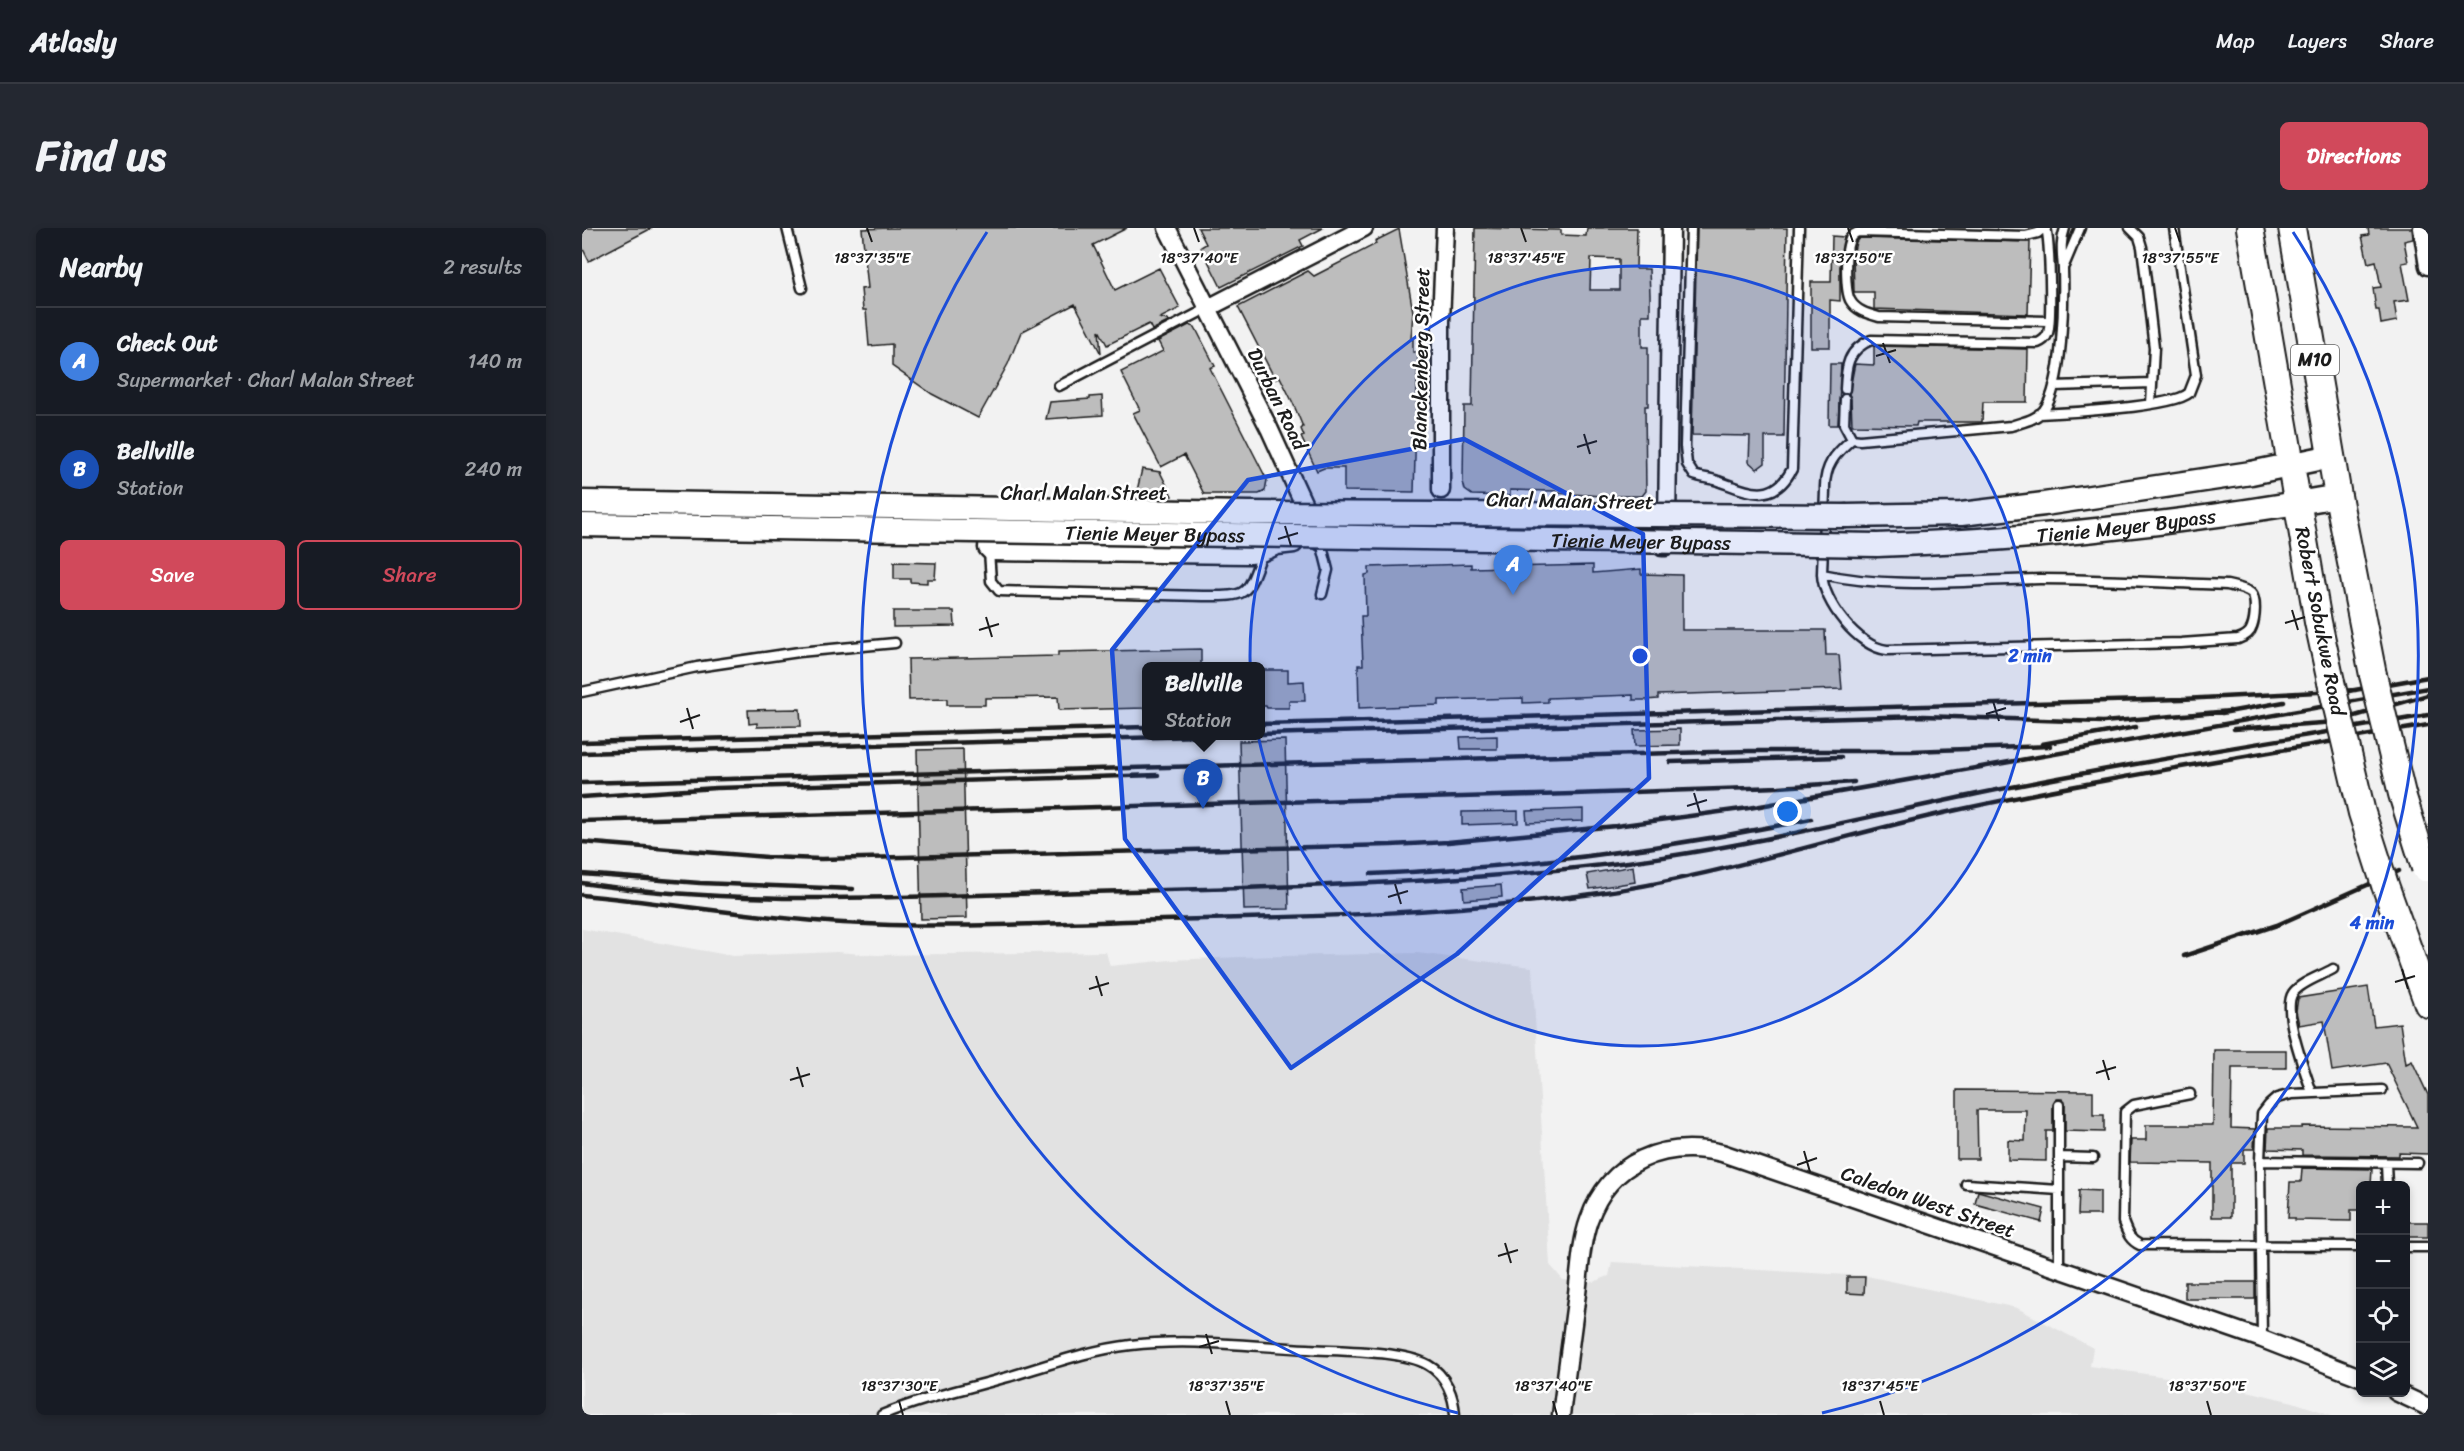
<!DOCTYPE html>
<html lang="en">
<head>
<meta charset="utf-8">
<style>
	body { margin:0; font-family:Sriracha,sans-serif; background:#242831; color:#f1f3f6 }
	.controls { position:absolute; right:18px; bottom:18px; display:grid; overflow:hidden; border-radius:9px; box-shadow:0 3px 9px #0003 }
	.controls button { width:54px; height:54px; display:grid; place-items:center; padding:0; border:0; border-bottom:2px solid #363941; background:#171b24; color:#f1f3f6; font:30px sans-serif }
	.you { position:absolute; left:1206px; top:584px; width:21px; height:21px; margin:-15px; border:4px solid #fff; border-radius:50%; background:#1a73e8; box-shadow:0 0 0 9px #1a73e833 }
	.badge { display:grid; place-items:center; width:39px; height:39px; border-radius:50%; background:#d1495b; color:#fff; font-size:20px; font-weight:700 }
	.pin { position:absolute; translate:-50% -50px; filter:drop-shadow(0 2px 3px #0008) }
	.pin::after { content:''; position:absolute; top:32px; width:21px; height:18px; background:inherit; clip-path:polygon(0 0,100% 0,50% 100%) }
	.popup { position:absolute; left:560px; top:434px; width:123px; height:78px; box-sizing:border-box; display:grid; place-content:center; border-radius:9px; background:#171b24; filter:drop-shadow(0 2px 4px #0005); font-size:20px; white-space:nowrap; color:#9ea1a6 }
	.popup b { font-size:22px; color:#f1f3f6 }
	.popup::after { content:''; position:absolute; left:50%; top:100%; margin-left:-12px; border:12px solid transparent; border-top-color:#171b24 }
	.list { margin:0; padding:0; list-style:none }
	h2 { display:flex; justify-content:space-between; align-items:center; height:78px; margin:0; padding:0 24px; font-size:26px }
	h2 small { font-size:20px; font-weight:400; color:#9ea1a6 }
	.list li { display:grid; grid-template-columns:39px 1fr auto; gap:18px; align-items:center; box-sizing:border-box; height:108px; padding:0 24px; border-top:2px solid #363941 }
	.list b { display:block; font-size:22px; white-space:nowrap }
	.list p { margin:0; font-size:20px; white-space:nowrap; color:#9ea1a6 }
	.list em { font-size:20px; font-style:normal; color:#9ea1a6 }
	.actions { display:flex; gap:12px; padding:18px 24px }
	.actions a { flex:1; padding:14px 0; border:2px solid #d1495b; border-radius:9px; text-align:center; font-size:21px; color:#d1495b }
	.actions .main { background:#d1495b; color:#fff }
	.icon { flex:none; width:33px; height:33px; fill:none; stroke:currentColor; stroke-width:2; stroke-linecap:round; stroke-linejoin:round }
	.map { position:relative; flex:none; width:1846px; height:1187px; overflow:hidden; border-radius:9px }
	header { display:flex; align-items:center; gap:36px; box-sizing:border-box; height:84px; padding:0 30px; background:#171b24; border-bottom:2px solid #363941 }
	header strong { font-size:28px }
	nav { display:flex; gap:33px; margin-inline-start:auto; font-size:21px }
	.intro { display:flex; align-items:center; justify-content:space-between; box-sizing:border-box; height:144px; padding:0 36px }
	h1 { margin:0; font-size:42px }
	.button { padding:15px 27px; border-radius:9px; background:#d1495b; color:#fff; font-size:21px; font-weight:700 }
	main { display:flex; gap:36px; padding:0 36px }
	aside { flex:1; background:#171b24; border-radius:9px; box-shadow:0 3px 9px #0003 }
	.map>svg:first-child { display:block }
</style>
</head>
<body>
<header>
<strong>Atlasly</strong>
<nav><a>Map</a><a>Layers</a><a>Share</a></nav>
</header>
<div class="intro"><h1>Find us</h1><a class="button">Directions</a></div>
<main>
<aside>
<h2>Nearby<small>2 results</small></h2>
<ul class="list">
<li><span class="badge" style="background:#3f7fe0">A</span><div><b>Check Out</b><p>Supermarket · Charl Malan Street</p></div><em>140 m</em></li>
<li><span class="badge" style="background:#1a4fb4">B</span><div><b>Bellville</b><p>Station</p></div><em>240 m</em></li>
</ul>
<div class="actions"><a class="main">Save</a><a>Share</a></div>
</aside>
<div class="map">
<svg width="1846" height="1187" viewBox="0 0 1846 1187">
	<rect width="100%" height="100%" fill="#f2f2f2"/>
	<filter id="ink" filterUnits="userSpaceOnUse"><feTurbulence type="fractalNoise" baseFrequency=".0167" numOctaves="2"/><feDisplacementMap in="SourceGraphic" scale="12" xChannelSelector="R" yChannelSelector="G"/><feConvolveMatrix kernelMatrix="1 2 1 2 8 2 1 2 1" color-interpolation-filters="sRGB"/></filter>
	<g filter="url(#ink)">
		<path fill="#e2e2e2" d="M0,701L151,728L255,724L293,727L524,724L528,738L588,732L658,729L835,725L950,739L968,1037L981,1052L1011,1054L1027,1048L1030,1034L1285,1048L1435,1080L1511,1120L1508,1138L1640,1157L1711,1174L1750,1187H0Z"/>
		<path fill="#bdbdbd" stroke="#1c1c1c" stroke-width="1.5" fill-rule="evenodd" d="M0,0H70L7,33L0,19Z
			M308,0H545L511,17L533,62L577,40L598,80L578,90L588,93L570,102L567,96L525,117L517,102L519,126L493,76L439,104L426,136L396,190L350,166L310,138V116L287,118L284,82H281L279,61L286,60L280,1Z
			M616,0H741L718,12L721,18L639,59L619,19L624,16Z
			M893,0L979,2V7L1004,8L1005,0H1055L1054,41H1067L1068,67V87H1060V119H1066V178H1063L1064,263L1060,268H1020L974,265V263L928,262V268L890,267L883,262L881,254L882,178H890ZM1009,30L1037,31V62H1008Z
			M1115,0H1205L1202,209H1183V235L1175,241L1167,234L1168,208L1110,207Z
			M1786,0H1830L1831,11L1822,13L1826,34L1820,35L1827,72L1812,74L1815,93L1799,96L1797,82H1794L1791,60L1799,59L1794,33L1786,35L1780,8L1787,7Z
			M817,1L831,84L829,111H831V124H836L832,264L762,263V240H742L735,243L719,209L722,208L719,201L721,199L711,175L698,149L693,151L656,79L726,43L732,48L794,16L793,13Z
			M1250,8L1262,9L1258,34V73L1248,72V119H1229V54H1249Z
			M1277,10L1448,14L1446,86L1292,81V64H1272L1271,27L1274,14Z
			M607,97L613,99L633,138L628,140L685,252L683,263L677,266H622L602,227L579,239L551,185L558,182L539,144L581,123L576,113Z
			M1292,118L1446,121L1445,174H1401L1400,194H1335L1334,198L1270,197L1269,171L1267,166L1272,140L1273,136L1292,137Z
			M1248,136H1259L1256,197H1247Z
			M520,168L521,187L464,191L468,174L508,171V169Z
			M560,241L578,244L590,268L554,267Z
			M312,334L354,335L353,351H345V355L328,354V351H312Z
			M889,336V340L1011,337V345L1059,341V346L1100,347V402H1243L1244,427H1257L1260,461L1076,467V471L1063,472H1051V467L966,470V474L941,475V470L857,472V477L777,480L776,437H781L779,388H784L783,347L787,346V339Z
			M311,383H372L373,398L311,399Z
			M619,421V438H564V480L477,482L476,469L403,470V477H365V471L327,472L326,431L476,428V424Z
			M678,442H706V454L722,453L723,473H707V480H685L684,478H678Z
			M218,481L219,498L175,499V495L167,496L166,482Z
			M1098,501V517L1053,518L1052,502Z
			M915,508V521H879L878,509Z
			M703,512L707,681L662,682L657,513Z
			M381,521L385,690L339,691L335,522Z
			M1001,581V593L945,595L944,583Z
			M936,583V595L880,597V584Z
			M1051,638L1053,654L1008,661L1005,646Z
			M919,657L920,669L882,672L881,660Z
			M1786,759L1792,798L1818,795L1824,836L1830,833L1846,867V926L1817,925V928L1720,927V922L1685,921L1686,900H1720V898L1835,899L1804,835L1750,843L1742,793L1717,797L1714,783L1716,770Z
			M1632,822H1704V840H1650L1649,900L1673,901L1672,921H1662V935H1649V989H1630V935L1548,934L1549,912H1564V897H1631Z
			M1375,862L1511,863V887H1522V904L1483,903V874L1480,871H1474L1471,877V903H1464V933L1426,932V912L1443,913L1444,882H1395L1396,931H1375Z
			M1720,940L1790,941L1789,957H1779V982H1769V993L1713,992V990H1706L1708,954H1719Z
			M1497,962L1518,963V987H1496Z
			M1396,963L1462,981L1459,994L1393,976Z
			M1824,994H1846V1009H1824Z
			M1265,1049H1283L1282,1066L1265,1065Z
			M1603,1054H1673V1071H1603Z"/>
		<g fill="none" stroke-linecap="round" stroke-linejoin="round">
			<defs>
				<path id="lane" d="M205,0L220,60
					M1109,0L1103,218L1105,236L1112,247C1120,250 1128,250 1136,253C1165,263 1191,278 1210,241L1217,0
					M1462,0L1456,5L1444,8L1276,4C1271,6 1268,9 1267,14C1263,24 1263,62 1268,72C1274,83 1286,86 1297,89L1466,93
					M1548,0L1557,9L1560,19L1566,69L1572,120L1569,176
					M1482,38L1498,0
					M477,158L626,80
					M1472,158L1570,155
					M1263,161C1264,139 1265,122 1289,112L1456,115C1460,113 1464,111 1466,105C1470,92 1468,14 1464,0
					M1263,171L1262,196L1270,211L1278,212L1429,198C1440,194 1454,192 1462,182C1481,157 1482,73 1481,41C1480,26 1478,14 1483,0
					M1457,186C1483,185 1592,179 1607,165L1614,147L1592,0
					M739,314L746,342L740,366
					M407,323L409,353L417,363L621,368C667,368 664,369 680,326
					M1240,346C1313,362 1385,352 1458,351C1521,351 1583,355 1645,357C1653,359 1663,360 1669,365C1675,371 1673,391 1670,399C1668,406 1662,409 1656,411L1599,415L1305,422C1276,419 1241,374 1240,346L1243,262C1242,238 1253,226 1270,211
					M0,464L115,439L217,424L313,415
					M1730,865C1724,845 1699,782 1711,765C1719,754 1739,748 1751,741
					M1608,866L1552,877L1543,884L1541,994C1545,1004 1547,1012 1558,1017L1778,1018
					M1477,877V1040
					M1477,929L1511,930
					M1678,933L1836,935
					M1804,935L1805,958
					M1384,956L1477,962
					M1824,1019H1846
					M1680,1111L1678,933L1680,886L1687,877L1695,870L1710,866L1800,862
					M300,1187C340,1170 384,1161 426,1149C466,1137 507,1122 549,1117C607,1110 667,1118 726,1121C758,1123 819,1122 846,1137C864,1147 872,1168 873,1187"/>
				<path id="street" d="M585,0L687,200L739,314
					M1840,0L1846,38
					M626,80L782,0
					M859,262V93L863,0
					M407,294L405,320L409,324L668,327L677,326L695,318L712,316
					M1080,319H1084L1085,296L1089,0
					M1814,1164L1846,1179
					M979,1187C984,1149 989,1111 994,1073C998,1047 998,1017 1007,992C1028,932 1083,912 1140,925L1680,1111L1778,1149"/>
				<g id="secondary">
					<path d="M1265,288L1379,286L1462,276L1669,245L1750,228"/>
					<path id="s1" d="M1295,317C1449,312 1604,295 1756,268"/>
				</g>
				<path id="primary" d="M1668,0L1736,394L1749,454
					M1710,0L1756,268L1791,447
					M1803,657L1846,776"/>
			</defs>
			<use href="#lane" stroke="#1c1c1c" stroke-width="13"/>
			<use href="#street" stroke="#1c1c1c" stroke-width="21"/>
			<use href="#secondary" stroke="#1c1c1c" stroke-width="27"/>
			<use href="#primary" stroke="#1c1c1c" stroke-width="30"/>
			<use href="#lane" stroke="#fff" stroke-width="8"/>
			<use href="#street" stroke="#fff" stroke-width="16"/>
			<use href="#secondary" stroke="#fff" stroke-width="22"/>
			<use href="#primary" stroke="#fff" stroke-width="26"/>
			<path stroke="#1c1c1c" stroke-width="4.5" d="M1767,463L1846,449
				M1640,485L1702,474
				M1759,492L1846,467
				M678,496L1600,471L1774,462
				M1652,501L1769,493
				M678,506L1341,488L1521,494L1648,483
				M0,514L564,499
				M1460,516L1554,499
				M0,525L619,508
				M1088,534L1259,529
				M0,555L1167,523H1329L1468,518
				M0,569L134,560L576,547
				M0,593L992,566L1197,559L1272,554
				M0,614L185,629L239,631L809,617L866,614L1034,598L1167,580L1846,460
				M0,646L118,655L271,661
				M789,646C938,640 1084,621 1229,591
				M0,655C154,678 312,669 467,665C660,660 854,658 1046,634C1163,619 1279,590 1395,566C1544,535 1696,513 1846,487
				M0,667C87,675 174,690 261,695C367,701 474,695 580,692C724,689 867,686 1010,666C1131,650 1247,610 1366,584C1525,549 1686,525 1846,497
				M1602,728L1695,697L1817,643"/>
			<defs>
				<g id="secondary-bridge">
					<path d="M0,274L667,285L1265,288"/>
					<path id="s2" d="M0,297L1295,317"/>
				</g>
				<path id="primary-bridge" d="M1791,447L1820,566L1843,640
					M1749,454L1780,585L1803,657"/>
			</defs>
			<use href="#secondary-bridge" stroke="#1c1c1c" stroke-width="27" stroke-linecap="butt"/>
			<use href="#primary-bridge" stroke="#1c1c1c" stroke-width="30" stroke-linecap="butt"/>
			<use href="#secondary-bridge" stroke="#fff" stroke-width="22"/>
			<use href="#primary-bridge" stroke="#fff" stroke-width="26"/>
		</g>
	</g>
	<path fill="#1d4ed8" fill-opacity="0.2" stroke="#1d4ed8" stroke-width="4.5" stroke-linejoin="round" d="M882,211L1061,306L1067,550L875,726L709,840L543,611L530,422L666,252Z"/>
	<path fill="none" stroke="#1c1c1c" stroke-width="2" d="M285,0L290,14M612,0L617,14M939,0L944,14M1266,0L1271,14M1593,0L1598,14M1301,115L1308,135M1294,128L1314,122M1002,206L1008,226M995,219L1015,213M703,298L709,318M696,311L716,305M1710,382L1716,402M404,389L410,409M1703,395L1723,389M397,402L417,396M1411,473L1417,493M105,480L111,501M1404,486L1424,480M98,494L118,487M1112,565L1118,585M1105,578L1125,572M813,656L819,676M806,669L826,663M1820,741L1826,761M514,748L520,768M1813,754L1833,748M507,761L527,755M1521,832L1527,852M215,839L221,859M1514,845L1534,839M208,852L228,846M1222,923L1228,944M1215,937L1235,930M923,1015L929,1035M916,1028L936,1022M624,1106L630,1126M617,1119L637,1113M317,1173L321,1187M644,1173L648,1187M971,1173L975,1187M1298,1173L1302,1187M1625,1173L1629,1187"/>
	<circle cx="1058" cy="428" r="390" fill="#1d4ed8" fill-opacity=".12"/>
	<g fill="none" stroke="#1d4ed8" stroke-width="3">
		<circle cx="1058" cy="428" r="390"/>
		<path d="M876 1185A779 779 0 0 1 405 4M1711 4A779 779 0 0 1 1240 1185"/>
	</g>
	<g text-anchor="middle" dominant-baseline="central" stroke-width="5" stroke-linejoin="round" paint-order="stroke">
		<rect fill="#fff" stroke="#606060" stroke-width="1.5" x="1709" y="117" width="48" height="30" rx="4.5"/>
		<g font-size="18" font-weight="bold" fill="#1c1c1c">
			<text x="1733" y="132">M10</text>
		</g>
		<g font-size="20" fill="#1c1c1c" stroke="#fff">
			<text transform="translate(839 131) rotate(-89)">Blanckenberg Street</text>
			<text transform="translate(695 171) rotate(64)">Durban Road</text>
			<text x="502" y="265">Charl Malan Street</text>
			<text transform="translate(988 273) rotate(1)">Charl Malan Street</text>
			<text stroke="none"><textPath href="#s1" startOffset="250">Tienie Meyer Bypass</textPath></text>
			<text stroke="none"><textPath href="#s2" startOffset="573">Tienie Meyer Bypass</textPath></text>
			<text stroke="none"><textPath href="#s2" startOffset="1059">Tienie Meyer Bypass</textPath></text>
			<text transform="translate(1738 393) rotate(79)">Robert Sobukwe Road</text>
			<text transform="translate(1346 974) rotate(19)">Caledon West Street</text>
		</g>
	</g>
	<g font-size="15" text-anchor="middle" fill="#1c1c1c" stroke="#fff" stroke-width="5" stroke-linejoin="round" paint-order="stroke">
		<text x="290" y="35">18°37'35"E</text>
		<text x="617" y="35">18°37'40"E</text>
		<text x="944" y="35">18°37'45"E</text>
		<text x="1271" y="35">18°37'50"E</text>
		<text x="1598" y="35">18°37'55"E</text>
		<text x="317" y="1163">18°37'30"E</text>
		<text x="644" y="1163">18°37'35"E</text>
		<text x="971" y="1163">18°37'40"E</text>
		<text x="1298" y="1163">18°37'45"E</text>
		<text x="1625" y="1163">18°37'50"E</text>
	</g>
	<circle cx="1058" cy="428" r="9" fill="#1d4ed8" stroke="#fff" stroke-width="3"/>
	<g font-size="18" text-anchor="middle" font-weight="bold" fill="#1d4ed8" stroke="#fff" stroke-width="5" stroke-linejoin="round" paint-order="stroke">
		<text x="1448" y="434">2 min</text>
		<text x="1790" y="701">4 min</text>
	</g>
</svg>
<div class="controls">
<button>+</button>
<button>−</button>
<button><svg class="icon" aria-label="locate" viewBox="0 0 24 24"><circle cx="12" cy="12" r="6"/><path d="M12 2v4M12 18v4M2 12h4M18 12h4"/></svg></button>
<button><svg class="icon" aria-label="layers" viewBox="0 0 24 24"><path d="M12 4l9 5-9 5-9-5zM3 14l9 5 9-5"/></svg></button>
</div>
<div class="you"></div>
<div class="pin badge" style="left:931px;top:367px;background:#3f7fe0">A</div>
<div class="pin badge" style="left:621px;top:581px;background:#1a4fb4">B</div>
<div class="popup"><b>Bellville</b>Station</div>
</div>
</main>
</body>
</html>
